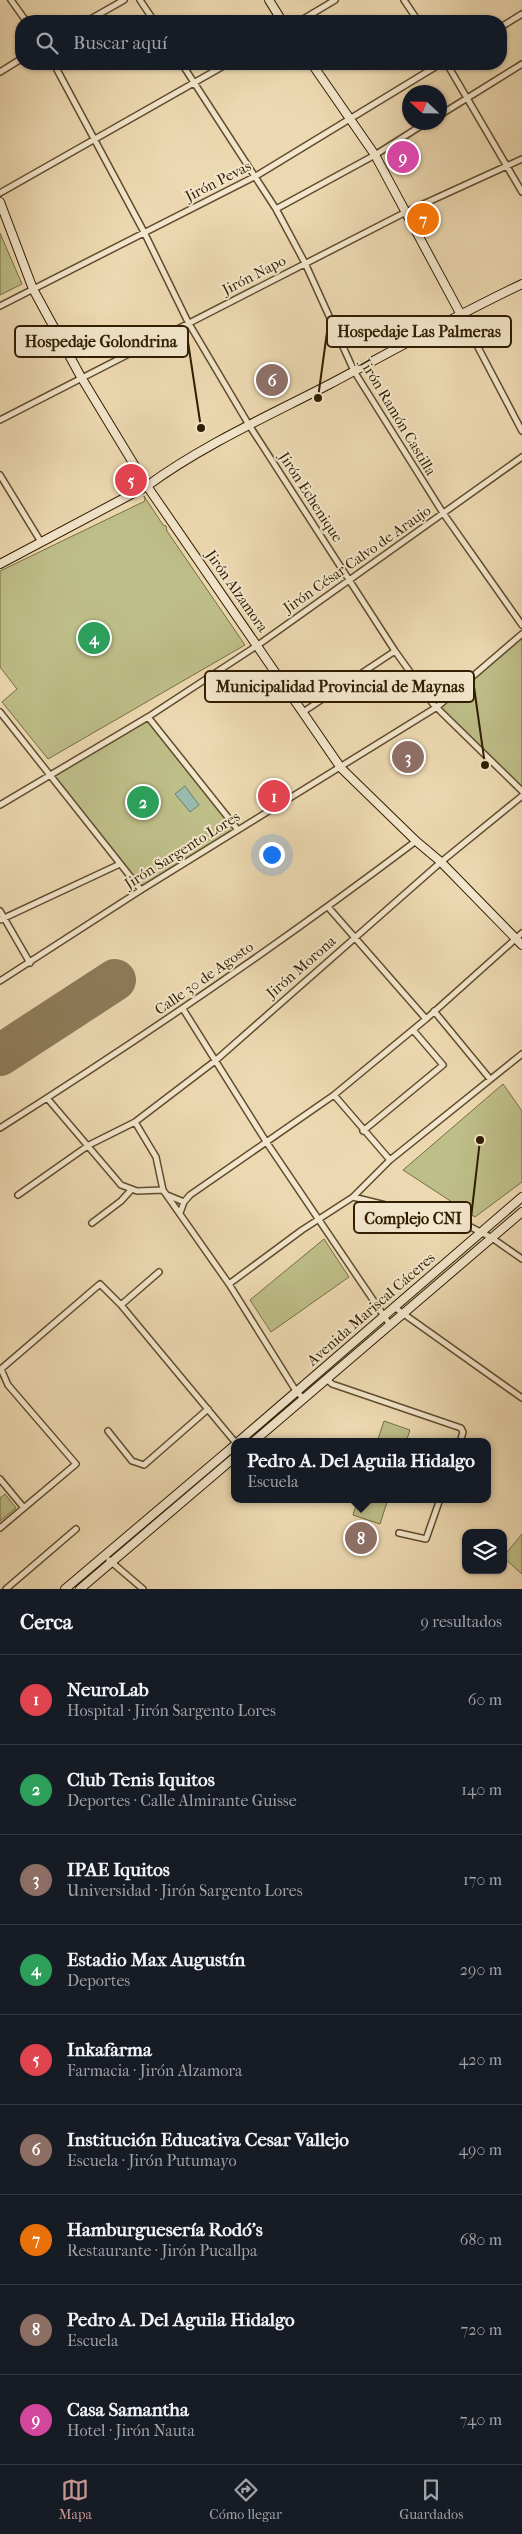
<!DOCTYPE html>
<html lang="es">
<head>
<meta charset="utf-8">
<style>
	body { margin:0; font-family:"IM FELL French Canon",serif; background:#20242c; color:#f1f3f6 }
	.controls { position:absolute; right:15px; bottom:15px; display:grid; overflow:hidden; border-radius:10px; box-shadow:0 1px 4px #0004 }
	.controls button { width:45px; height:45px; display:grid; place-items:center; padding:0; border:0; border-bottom:1px solid #363941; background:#171b24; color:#f1f3f6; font:25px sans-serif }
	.compass { position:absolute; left:402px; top:85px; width:45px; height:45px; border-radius:50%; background:#171b24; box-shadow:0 1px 4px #0004; rotate:292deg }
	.you { position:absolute; left:271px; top:854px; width:18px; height:18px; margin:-12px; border:4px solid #fff; border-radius:50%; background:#1a73e8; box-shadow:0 0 0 8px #1a73e833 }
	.badge { display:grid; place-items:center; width:32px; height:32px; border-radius:50%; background:#c59692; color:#fff; font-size:16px; font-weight:700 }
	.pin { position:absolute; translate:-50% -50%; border:2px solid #fff; box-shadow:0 1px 5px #0006 }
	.popup { position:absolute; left:231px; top:1438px; width:260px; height:65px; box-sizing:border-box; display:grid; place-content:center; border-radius:10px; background:#171b24; filter:drop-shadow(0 1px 4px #0005); font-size:16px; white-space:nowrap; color:#9ea1a6 }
	.popup b { font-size:19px; color:#f1f3f6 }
	.popup::after { content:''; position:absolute; left:50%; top:100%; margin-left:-10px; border:10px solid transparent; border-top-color:#171b24 }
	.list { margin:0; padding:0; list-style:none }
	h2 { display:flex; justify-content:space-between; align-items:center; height:65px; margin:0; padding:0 20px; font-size:21px }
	h2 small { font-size:16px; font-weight:400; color:#9ea1a6 }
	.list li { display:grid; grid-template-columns:32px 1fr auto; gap:15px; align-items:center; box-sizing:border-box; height:90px; padding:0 20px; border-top:1px solid #363941 }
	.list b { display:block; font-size:19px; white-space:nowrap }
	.list p { margin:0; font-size:16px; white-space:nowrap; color:#9ea1a6 }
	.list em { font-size:16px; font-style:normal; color:#9ea1a6 }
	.icon { flex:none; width:28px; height:28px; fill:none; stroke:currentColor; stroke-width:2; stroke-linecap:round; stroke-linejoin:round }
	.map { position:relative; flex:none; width:522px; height:1589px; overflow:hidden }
	.search { position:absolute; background:#171b24; box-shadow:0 1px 4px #0004; left:15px; right:15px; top:15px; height:55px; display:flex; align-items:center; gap:12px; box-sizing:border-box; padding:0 18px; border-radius:20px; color:#9ea1a6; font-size:19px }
	.sheet { height:875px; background:#171b24 }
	nav { display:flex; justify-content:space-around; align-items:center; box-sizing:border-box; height:70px; border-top:1px solid #363941; background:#171b24; font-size:14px; color:#9ea1a6 }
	nav a { display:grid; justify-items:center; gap:2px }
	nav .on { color:#c59692 }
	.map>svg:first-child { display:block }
</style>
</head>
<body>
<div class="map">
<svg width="522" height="1589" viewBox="0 0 522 1589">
	<rect width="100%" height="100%" fill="#edd9b1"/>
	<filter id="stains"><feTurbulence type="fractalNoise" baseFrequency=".004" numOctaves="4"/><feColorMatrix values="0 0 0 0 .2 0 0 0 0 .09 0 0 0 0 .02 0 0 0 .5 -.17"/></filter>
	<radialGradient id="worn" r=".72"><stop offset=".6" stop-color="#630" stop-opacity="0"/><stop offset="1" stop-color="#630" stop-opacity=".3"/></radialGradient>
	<path fill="#bebe88" stroke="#776e44" d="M0,233L22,284L0,295Z
		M144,496L163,525L166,526L167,531L245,645L48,759L2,702L17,689L0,667V571L145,501Z
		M522,635V791L437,707Z
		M148,717L238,830L141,890L49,774Z
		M503,1084L522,1111V1182L475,1217L403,1170Z
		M324,1239L349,1277L271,1332L250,1300Z
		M384,1421L410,1430L406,1442H377Z
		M5,1494L16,1508L0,1521V1498Z
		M358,1499H388L380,1524L353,1515Z
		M522,1534V1574L503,1557Z"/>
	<path fill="#99baaf" stroke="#6f7b69" d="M185,786L199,805L190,812L175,794Z"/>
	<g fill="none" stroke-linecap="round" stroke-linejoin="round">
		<path stroke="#8e7b59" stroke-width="42" d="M0,1055L115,980"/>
		<defs>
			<path id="street" d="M11,0L26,21
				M140,0L154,21
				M404,0L418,21
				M87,21L124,0
				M300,21L335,0
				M501,27L522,14
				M54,64L144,232L188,322L249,425L395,651L433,704L522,791
				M182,64L276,209L305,263L354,371L443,513L522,625
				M447,64L522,192
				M0,72L21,59
				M440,115L522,64
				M0,193L227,64
				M276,209L375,155L427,122
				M0,306L256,176L440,64
				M460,313L522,431
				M0,420L406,212L522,159
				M0,475L41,542
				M0,712L141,890
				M303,712L395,651
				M148,717L238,830
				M0,805L148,717L258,645L522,457
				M328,907L426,1019
				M0,911L30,963
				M0,920L120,864
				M0,981L141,890L437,707L522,634
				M183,1009L267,1143L390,1325
				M434,1011L490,1079
				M334,1095L390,1160
				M47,1098L121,1185L137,1191L163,1190L229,1284L296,1391L304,1399
				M135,1122L156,1157L163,1190
				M0,1128C142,1038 281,943 416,841
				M363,1131L443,1065L413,1030
				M18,1195L89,1145L135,1122L215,1061L441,862L522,796
				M167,1195L184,1202
				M353,1197L467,1225L492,1238L522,1259
				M180,1213L184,1202L190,1195L334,1095L426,1019L522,933
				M92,1223L121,1201L131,1190
				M229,1284L302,1230L353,1197L390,1160L522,1054
				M121,1305L159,1272
				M394,1307L522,1398
				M327,1379L332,1384L461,1428L463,1432L460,1442
				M108,1431L132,1461L144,1465L208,1409
				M0,1479L24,1508
				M0,1528L76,1464L8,1385L1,1369L100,1284L121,1305L235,1442
				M399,1533L426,1539L440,1499
				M109,1560L143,1589
				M6,1589L76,1529"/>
			<path id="secondary" d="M269,0L282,21
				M312,64L375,155L460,313
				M0,202L33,289L81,377L147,486L341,768L416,841L441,862L522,945
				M0,564L147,486C203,445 268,416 330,384C394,350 457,315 522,284
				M238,1442L522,1197
				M253,1442L522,1212
				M65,1589L235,1445
				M80,1589L235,1457"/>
		</defs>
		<use href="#street" stroke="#5f4c2d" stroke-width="8"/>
		<use href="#secondary" stroke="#301d01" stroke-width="10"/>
		<use href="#street" stroke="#f3e6cc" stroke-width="5"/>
		<use href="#secondary" stroke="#f3e6cc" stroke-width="8"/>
	</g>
	<g text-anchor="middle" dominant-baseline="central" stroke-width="4" stroke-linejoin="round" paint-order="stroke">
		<g font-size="15" fill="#301d01" stroke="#f3e6cc">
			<text transform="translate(218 181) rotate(-27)">Jirón Pevas</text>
			<text transform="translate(254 275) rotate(-27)">Jirón Napo</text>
			<text transform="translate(398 417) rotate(59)">Jirón Ramón Castilla</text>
			<text transform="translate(311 497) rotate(57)">Jirón Echenique</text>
			<text transform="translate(357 559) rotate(-35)">Jirón César Calvo de Araujo</text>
			<text transform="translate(237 591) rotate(55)">Jirón Alzamora</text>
			<text transform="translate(182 850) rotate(-32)">Jirón Sargento Lores</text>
			<text transform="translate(301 967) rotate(-41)">Jirón Morona</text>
			<text transform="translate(204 978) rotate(-35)">Calle 30 de Agosto</text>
			<text transform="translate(371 1309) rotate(-41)">Avenida Mariscal Cáceres</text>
		</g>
	</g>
	<path fill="none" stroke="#301d01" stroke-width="2" d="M318 398L327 332M201 428L188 342M485 765L474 687M480 1140L471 1218"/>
	<g fill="#301d01" stroke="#f3e6cc" stroke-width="2">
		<circle cx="318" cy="398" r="5"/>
		<circle cx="201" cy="428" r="5"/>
		<circle cx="485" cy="765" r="5"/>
		<circle cx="480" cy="1140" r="5"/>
	</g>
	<g fill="#f3e6cc" stroke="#301d01" stroke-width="2">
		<rect x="327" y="316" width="184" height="31" rx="5"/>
		<rect x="15" y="326" width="173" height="31" rx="5"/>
		<rect x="205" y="671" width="269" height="31" rx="5"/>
		<rect x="354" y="1202" width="117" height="31" rx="5"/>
	</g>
	<g font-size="16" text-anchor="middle" font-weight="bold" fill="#301d01">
		<text x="419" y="337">Hospedaje Las Palmeras</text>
		<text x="101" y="347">Hospedaje Golondrina</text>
		<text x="340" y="692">Municipalidad Provincial de Maynas</text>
		<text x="413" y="1224">Complejo CNI</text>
	</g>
	<rect width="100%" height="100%" filter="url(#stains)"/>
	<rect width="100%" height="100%" fill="url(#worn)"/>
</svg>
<div class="controls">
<button><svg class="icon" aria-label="layers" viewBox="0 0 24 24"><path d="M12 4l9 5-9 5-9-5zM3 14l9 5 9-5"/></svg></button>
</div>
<svg class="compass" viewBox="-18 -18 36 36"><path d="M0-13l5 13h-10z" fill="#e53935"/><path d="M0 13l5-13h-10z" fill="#9ea1a6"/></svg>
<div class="you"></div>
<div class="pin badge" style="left:274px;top:796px;background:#e0444e">1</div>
<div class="pin badge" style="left:143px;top:802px;background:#2e9e5b">2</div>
<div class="pin badge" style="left:408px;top:757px;background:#8d6e63">3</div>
<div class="pin badge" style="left:94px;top:638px;background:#2e9e5b">4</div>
<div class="pin badge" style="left:131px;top:480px;background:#e0444e">5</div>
<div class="pin badge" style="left:272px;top:380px;background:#8d6e63">6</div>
<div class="pin badge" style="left:423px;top:219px;background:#e8710a">7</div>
<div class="pin badge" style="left:361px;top:1538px;background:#8d6e63">8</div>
<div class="popup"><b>Pedro A. Del Aguila Hidalgo</b>Escuela</div>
<div class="pin badge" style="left:403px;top:157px;background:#d1479c">9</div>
<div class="search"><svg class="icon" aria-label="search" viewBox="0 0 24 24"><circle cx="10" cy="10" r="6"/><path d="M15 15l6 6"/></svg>Buscar aquí</div>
</div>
<section class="sheet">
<h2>Cerca<small>9 resultados</small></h2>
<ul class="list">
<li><span class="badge" style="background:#e0444e">1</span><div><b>NeuroLab</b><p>Hospital · Jirón Sargento Lores</p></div><em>60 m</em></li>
<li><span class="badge" style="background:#2e9e5b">2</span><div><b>Club Tenis Iquitos</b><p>Deportes · Calle Almirante Guisse</p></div><em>140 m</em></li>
<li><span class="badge" style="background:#8d6e63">3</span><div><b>IPAE Iquitos</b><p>Universidad · Jirón Sargento Lores</p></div><em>170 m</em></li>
<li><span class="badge" style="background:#2e9e5b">4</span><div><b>Estadio Max Augustín</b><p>Deportes</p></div><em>290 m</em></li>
<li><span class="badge" style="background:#e0444e">5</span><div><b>Inkafarma</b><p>Farmacia · Jirón Alzamora</p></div><em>420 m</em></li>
<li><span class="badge" style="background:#8d6e63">6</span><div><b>Institución Educativa Cesar Vallejo</b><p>Escuela · Jirón Putumayo</p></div><em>490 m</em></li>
<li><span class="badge" style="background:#e8710a">7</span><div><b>Hamburguesería Rodó's</b><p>Restaurante · Jirón Pucallpa</p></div><em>680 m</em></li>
<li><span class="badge" style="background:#8d6e63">8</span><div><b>Pedro A. Del Aguila Hidalgo</b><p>Escuela</p></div><em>720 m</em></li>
<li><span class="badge" style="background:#d1479c">9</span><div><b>Casa Samantha</b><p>Hotel · Jirón Nauta</p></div><em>740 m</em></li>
</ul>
</section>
<nav>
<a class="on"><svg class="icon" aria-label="map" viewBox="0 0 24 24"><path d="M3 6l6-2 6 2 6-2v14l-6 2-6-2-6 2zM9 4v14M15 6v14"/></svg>Mapa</a>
<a><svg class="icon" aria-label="directions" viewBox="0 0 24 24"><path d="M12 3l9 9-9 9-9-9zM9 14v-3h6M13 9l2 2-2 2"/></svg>Cómo llegar</a>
<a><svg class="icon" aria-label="saved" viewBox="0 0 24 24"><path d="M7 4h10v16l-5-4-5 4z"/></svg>Guardados</a>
</nav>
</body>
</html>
